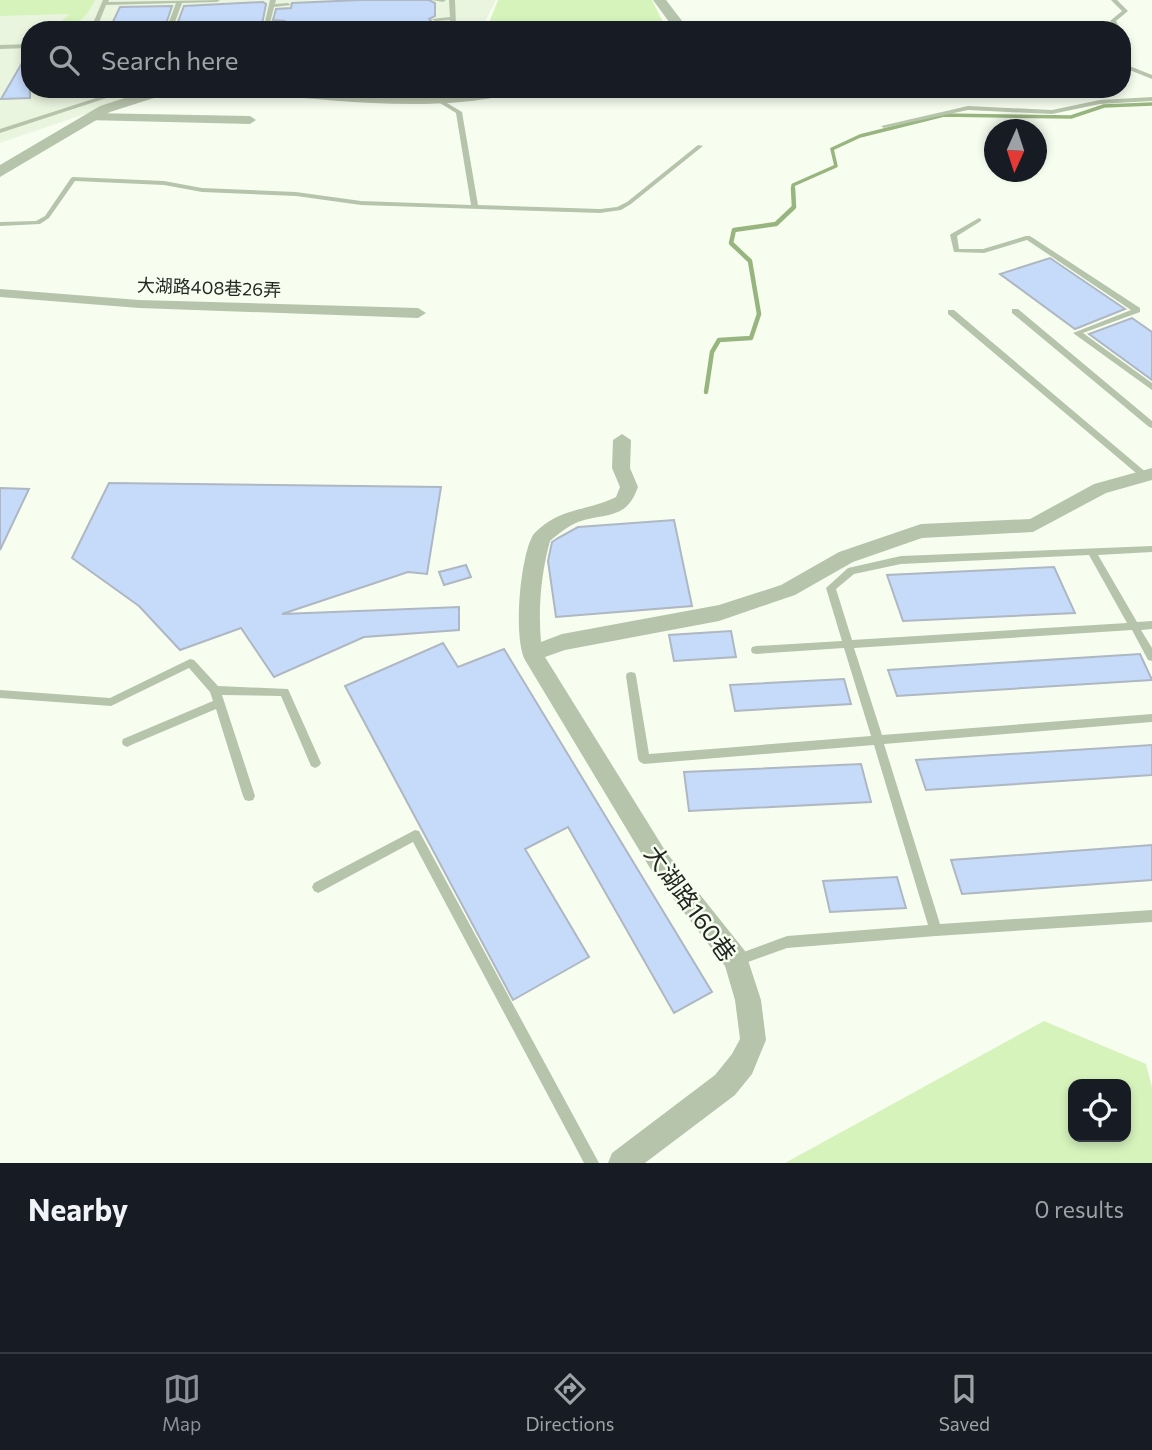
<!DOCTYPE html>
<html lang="en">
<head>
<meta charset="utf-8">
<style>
	body { margin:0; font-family:Commissioner,"Noto Sans TC",sans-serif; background:#242831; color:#f1f3f6 }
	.controls { position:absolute; right:21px; bottom:21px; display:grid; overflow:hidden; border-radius:14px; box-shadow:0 4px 10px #0003 }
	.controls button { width:63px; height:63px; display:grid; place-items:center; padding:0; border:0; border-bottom:2px solid #363941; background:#171b24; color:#f1f3f6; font:35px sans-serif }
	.compass { position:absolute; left:984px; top:119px; width:63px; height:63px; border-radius:50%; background:#171b24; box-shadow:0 4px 10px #0003; rotate:183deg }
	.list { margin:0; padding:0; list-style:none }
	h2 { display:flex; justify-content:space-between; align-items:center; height:91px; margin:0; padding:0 28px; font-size:30px }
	h2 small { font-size:23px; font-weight:400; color:#9ea1a6 }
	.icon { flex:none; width:38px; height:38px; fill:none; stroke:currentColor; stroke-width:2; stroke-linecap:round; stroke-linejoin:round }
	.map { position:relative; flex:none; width:1152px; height:1163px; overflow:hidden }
	.search { position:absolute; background:#171b24; box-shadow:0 4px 10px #0003; left:21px; right:21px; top:21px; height:77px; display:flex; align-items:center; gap:18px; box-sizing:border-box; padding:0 24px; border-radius:28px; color:#9ea1a6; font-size:26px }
	.sheet { height:189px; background:#171b24 }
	nav { display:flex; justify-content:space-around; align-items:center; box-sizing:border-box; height:98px; border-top:2px solid #363941; background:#171b24; font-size:19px; color:#9ea1a6 }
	nav a { display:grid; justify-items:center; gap:4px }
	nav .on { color:#8c9099 }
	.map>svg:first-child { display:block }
</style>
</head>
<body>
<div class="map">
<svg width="1152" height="1163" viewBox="0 0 1152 1163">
	<rect width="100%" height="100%" fill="#f7fef0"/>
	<path fill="#eaf5e0" d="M0,0H496L481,30H30V89H159L0,143Z"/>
	<path fill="#d6f3bc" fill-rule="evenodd" d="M0,0H95C84,27 63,30 36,30L62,21L69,14L0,16Z
		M498,0H652L662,20L663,30H486Z
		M366,89H500L426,96Z
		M1044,1021L1146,1064L1152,1087V1163H785ZM1073,1084H1126V1137H1073Z"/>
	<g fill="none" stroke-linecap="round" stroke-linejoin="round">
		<path stroke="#99b57f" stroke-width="3.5" d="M793,190V185L836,166L832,149L860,136L944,115L1071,117L1104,106L1152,104"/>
		<path stroke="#99b57f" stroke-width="4.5" d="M706,392L712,352L719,340L751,338L759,314L750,261L731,243L734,230L776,224L794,207L793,188"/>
	</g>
	<path fill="#c6dbfa" stroke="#aeb7c2" stroke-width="2" d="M360,0H429L435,3V16L429,19L435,24L287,30H272H284L289,26L285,21L273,20L276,9L291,8L292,3Z
		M263,2L266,4L261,30H175L184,6Z
		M172,6L164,30H109L120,7Z
		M30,51V98L1,99L29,51Z
		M1050,258L1125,309L1075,329L1000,274Z
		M1132,318L1152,332V380L1089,334Z
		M109,483L441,487L427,574L408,572L282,614L459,607V630L364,637L274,677L241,628L180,650L139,606L72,558Z
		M0,488L29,489L0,550Z
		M674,520L692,606L556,617L548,561L552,542L558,538L578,527Z
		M466,565L471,577L444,585L439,572Z
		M1054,567L1075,613L903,621L887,575Z
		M731,631L736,657L674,661L669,635Z
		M443,643L458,667L504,649L712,992L674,1013L568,827L525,849L589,957L513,1000L345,686Z
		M1140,654L1152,680L897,696L888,670Z
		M844,679L851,704L735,711L730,685Z
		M1152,745V775L926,790L916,760Z
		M861,764L871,802L689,811L684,772Z
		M1152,845V880L962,894L951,860Z
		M897,877L906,908L830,912L823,881Z"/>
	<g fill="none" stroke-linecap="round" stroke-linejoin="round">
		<path fill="#b7c4ac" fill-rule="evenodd" d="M103,0H109L108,2L220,0L217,2L182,3L172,30H166L176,3L106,5L96,30H90Z
			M270,0H276L275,4L288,3L291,5L274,7L270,23H284L287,25L284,27H269V30H263Z
			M432,0H446L443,2Z
			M449,0H455L456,24L439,30H430L450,23V20L435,21L432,19L450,17Z
			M1111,0H1117L1128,11L1116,21L1121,30H1116L1110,21L1122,11Z
			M1122,32L1130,41V43L1122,45V41H1124L1122,38Z
			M30,44V48L0,49V45Z
			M1122,63L1152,75V79L1122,67Z
			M124,89H134L0,133V129Z
			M1152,97V101L1100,104L1052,114L968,110L884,128L881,126L968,106L1052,110L1100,100Z
			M442,100L462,112L478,205L600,209L617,207L627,202L698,145L703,146L631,204L621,210L600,213L361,205L296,196L202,192L164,185L75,181L49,218L40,224L0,226V222L36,221L45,216L71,178L73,177L164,181L202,188L296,192L361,201L471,205L456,113L440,103L439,102Z
			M979,218L981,219V221L957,236L959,249H983L1026,236H1030L1140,308V312L1083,333L1152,383V390L1073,333L1131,310L1027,240L984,253L954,252L950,235L951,234Z
			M1012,309H1018L1152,421V428L1149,427L1012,313Z
			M948,310H954L1148,474L1149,476L1148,478H1142L948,314Z
			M1152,546V552L1098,555L1137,622L1152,621V629L1141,630L1152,648V661L1148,660L1132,630L854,648L882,735L1152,714V722L884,744L940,924L1152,910V922L936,936L787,948L737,966L733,964L731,960L733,956L787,936L928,925L874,745L644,764L640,762L638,759L626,676L627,673L631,672L635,673L636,676L649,754L871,736L844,648L756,654L752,653L751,650L752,647L756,646L842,641L826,588L848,568L901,556ZM1089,555L1127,623L852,640L836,589L854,574L901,564Z
			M190,659L194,660L218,686L288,689L321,763L319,766L315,768L311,766L281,696L222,695L255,796L253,800L249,801L245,800L243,796L216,709L131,745L127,747L123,745L122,742L123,739L213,701L210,692L189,668L111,706L0,698V690L110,698Z
			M415,830L419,831L599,1163H584L413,842L322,891L318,893L314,891L312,887L314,883Z"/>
		<path fill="#b7c4ac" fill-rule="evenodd" d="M90,113L250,116L256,120L250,124L86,120L84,117Z
			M0,289L139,300L418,308L426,313L418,318L139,308L0,297Z
			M622,434L631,440L630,468L638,487C626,521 606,512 578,522C568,526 558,534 550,541C541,574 538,608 541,642L562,634L719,605L781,585L839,552L921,524L1030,519L1094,484L1152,468V480L1106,493L1033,532L922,538L853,562L795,595L719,621L565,650L545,657L666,852L745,951L761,1000L766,1040L752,1074L735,1095L645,1163H608L612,1153L715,1075L732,1054L740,1039L735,1000L725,966L650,868L525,660C513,638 520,557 533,535C536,531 541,527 545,524C567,508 593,509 616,497L620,487L612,468L613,440Z"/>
		<path fill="#b7c4ac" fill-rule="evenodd" d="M653,0H666L689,30H675Z
			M153,89H227L220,93L157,97L110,112L0,177V165L100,106Z
			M233,89H307L413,96L524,89L522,92C429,115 334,99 240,93Z"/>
	</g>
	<g text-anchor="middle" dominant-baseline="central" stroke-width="5" stroke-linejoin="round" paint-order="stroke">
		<g font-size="18" fill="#232621" stroke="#f7fef0">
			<text transform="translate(209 287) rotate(2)">大湖路408巷26弄</text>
		</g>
		<g font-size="24" fill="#232621" stroke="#f7fef0">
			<text transform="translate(691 903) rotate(54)">大湖路160巷</text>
		</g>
	</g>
</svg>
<div class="controls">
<button><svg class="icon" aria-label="locate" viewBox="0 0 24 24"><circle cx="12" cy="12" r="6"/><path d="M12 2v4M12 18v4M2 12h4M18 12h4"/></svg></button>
</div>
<svg class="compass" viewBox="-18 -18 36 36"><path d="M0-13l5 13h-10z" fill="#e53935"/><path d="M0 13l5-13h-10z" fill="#9ea1a6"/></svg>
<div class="search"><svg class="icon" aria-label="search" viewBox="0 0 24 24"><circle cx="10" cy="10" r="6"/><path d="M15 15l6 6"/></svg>Search here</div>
</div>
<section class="sheet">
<h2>Nearby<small>0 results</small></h2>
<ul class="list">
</ul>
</section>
<nav>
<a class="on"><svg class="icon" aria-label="map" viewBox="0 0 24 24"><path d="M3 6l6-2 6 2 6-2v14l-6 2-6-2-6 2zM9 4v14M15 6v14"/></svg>Map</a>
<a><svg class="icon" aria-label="directions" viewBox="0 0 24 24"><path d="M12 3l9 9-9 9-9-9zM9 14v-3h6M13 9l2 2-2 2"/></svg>Directions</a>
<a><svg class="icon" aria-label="saved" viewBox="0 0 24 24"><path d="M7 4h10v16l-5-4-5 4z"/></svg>Saved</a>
</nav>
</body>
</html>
